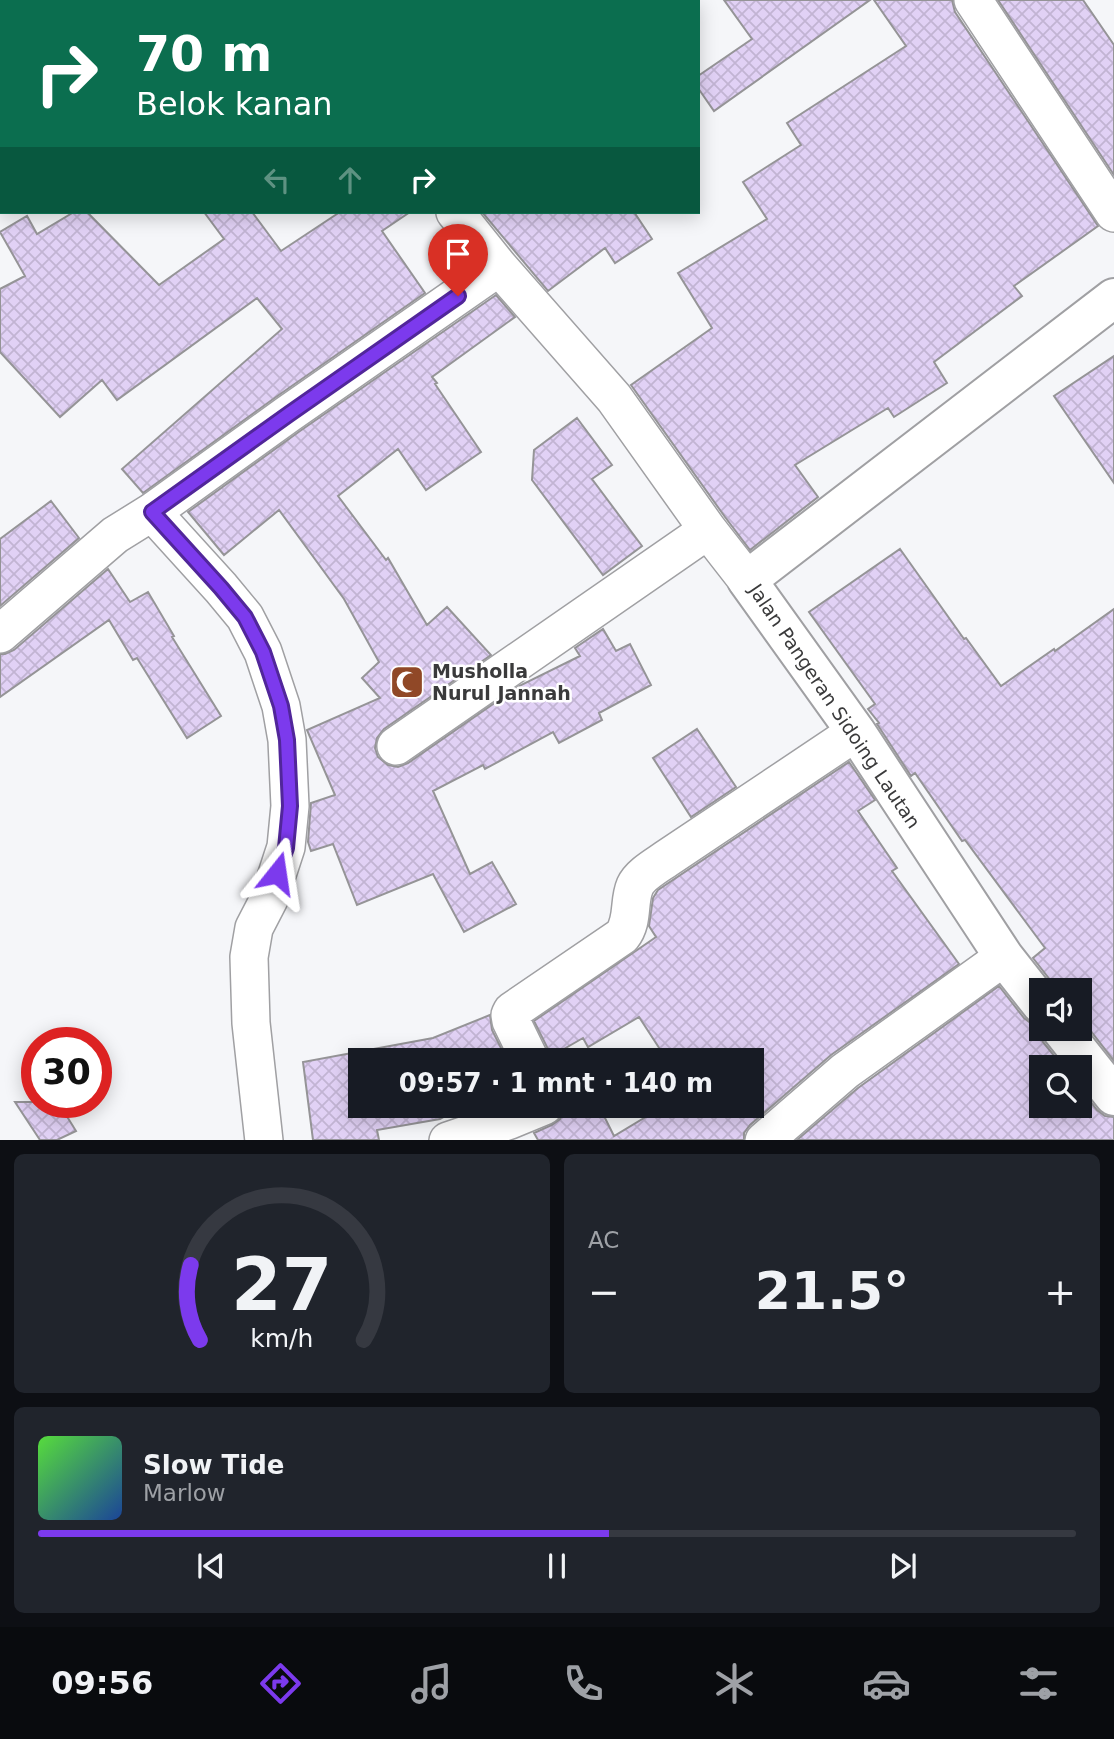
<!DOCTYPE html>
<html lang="id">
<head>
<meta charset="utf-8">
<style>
	body { margin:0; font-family:"DejaVu Sans",sans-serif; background:#20242c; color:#f1f3f6; height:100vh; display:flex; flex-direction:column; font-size:26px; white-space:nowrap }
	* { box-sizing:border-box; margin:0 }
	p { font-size:23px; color:#9ea1a6 }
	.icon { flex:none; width:38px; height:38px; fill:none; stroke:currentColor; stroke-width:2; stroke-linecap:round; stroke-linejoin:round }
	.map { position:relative; height:1140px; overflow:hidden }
	.panel { display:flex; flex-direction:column; gap:14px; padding:14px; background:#0d0f14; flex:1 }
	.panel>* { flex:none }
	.top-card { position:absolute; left:0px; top:0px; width:700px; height:214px; box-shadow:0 4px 18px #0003; background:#0b6e4f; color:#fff; overflow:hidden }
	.buttons { position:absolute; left:1029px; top:978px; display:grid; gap:14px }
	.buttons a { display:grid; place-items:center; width:63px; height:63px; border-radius:0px; background:#171b24; box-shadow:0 4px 18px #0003; font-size:35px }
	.speed { position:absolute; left:21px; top:1027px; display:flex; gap:14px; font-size:35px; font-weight:700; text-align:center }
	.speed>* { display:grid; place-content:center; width:91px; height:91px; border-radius:50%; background:#171b24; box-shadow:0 4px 18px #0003; line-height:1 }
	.speed .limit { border:10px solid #d22; background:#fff; color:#111 }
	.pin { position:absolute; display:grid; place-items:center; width:60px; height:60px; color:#fff; margin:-72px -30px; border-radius:50% 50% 50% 0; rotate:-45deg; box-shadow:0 0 7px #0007 }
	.pin .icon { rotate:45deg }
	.me { position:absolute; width:77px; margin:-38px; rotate:15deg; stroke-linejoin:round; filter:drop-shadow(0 0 5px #0008) }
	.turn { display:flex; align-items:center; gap:24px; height:147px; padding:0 21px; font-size:32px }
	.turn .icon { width:91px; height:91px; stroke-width:2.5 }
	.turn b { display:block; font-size:49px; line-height:60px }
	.lanes { display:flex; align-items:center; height:66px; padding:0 21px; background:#0003; justify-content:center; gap:35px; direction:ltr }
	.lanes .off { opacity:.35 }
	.big { font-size:52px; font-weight:700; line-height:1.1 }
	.panel .tile { flex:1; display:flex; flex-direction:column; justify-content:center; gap:10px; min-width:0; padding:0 24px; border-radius:10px; background:#20242c }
	.panel .dial { align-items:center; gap:0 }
	.dial svg { height:182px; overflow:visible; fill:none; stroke:#363941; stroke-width:7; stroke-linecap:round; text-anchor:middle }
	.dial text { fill:#f1f3f6; stroke:none }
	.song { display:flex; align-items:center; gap:21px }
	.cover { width:84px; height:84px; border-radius:10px; background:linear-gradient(135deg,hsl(110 70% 55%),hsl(220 70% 35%)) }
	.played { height:7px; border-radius:4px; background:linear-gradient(90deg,#7c3aed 55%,#363941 55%) }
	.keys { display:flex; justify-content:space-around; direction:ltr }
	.heat { display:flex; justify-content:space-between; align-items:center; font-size:38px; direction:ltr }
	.panel .tiles { flex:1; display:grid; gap:14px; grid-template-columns:1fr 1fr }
	.tile:last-child { grid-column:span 2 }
	.trip { position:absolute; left:348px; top:1048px; width:416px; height:70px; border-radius:0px; background:#171b24; box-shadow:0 4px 18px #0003; font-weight:700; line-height:70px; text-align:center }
	.menu { display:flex; height:112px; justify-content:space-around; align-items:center; background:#090b0e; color:#9ea1a6 }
	.menu .icon { width:49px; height:49px }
	.menu .active { color:#7c3aed }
	.menu b { font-size:32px; color:#f1f3f6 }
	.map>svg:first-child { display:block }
	.building { fill:url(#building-cross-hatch); stroke:#959497; stroke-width:2 }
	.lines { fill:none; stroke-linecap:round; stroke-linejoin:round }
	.street-casing { stroke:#a0a0a3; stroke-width:40 }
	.secondary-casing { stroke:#a0a0a3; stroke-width:42 }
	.street { stroke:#fff; stroke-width:37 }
	.secondary { stroke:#fff; stroke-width:38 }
	.route-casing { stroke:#51269a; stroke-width:18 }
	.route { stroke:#7c3aed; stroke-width:12 }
	.labels { text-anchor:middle; stroke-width:5; stroke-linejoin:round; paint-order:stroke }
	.poi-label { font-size:19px; font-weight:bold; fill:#3a3a3b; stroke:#fff; text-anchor:start }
	.street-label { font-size:19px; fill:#3a3a3b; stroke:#fff }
</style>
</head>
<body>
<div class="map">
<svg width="1114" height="1141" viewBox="0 0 1114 1141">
	<defs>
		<pattern id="building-cross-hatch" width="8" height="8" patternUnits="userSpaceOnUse" patternTransform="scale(1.75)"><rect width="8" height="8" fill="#e1d1f5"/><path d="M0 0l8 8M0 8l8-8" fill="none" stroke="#c2b4d3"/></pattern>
	</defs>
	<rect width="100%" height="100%" fill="#f5f6f9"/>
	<path class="building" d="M724 0H870L714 111 698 88V76L752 39Z
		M874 0H952L955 12 1098 226 1014 286 1022 296 934 362 947 383 894 417 888 408 795 465 818 497 750 550 725 517 631 385 712 328 678 273 767 219 743 182 801 145 787 123 906 46Z
		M998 0H1083L1114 45V175Z
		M74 212H87L159 285 224 239 204 212H252L281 251 340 212H410L382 231 425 293 276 397 143 493 122 469 282 329 257 298 117 400 102 380 60 417 0 352V289L25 276 0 232 27 216 37 234Z
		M482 212H634L652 239 615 263 605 248 548 291Z
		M496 295 515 317 432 377 437 383 435 384 481 452 426 490 398 449 338 496 386 560 388 558 427 625 447 607 491 655 384 729 377 738 375 748 378 757 388 765 398 767 408 763 519 686 580 656 575 648 603 629 616 651 630 644 651 685 599 713 602 720 559 743 553 732 485 769 483 765 433 791 470 874 492 862 516 904 464 932 433 874 357 905 333 844 311 851 308 842 311 803 335 795 307 730 380 698 362 678 379 662 344 599 279 510 224 555 188 512 300 431Z
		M1114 356V483L1054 396Z
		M577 418 612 465 592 479 642 546 603 575 532 480 534 450Z
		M51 501 79 538 0 606V539Z
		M900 549 964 639 966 638 1001 686 1054 649 1055 651 1114 609V1061L1080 1017V990H1058L1033 958 1045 948 965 840 962 841 915 773 911 776 877 724 879 723 868 709 875 704 809 612Z
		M108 569 130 602 148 592 174 636 172 637 221 716 187 738 137 658 133 660 109 620 0 697V654H5L14 650Z
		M697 729 736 787 691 817 653 758Z
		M849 762 875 800 858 811 897 868 892 871 959 964 831 1055 750 1125 744 1133V1140H538L534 1133 552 1125 560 1119 565 1106H599L614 1136 664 1106H752V1060H667L639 1017 588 1047 583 1038 550 1057 549 1051 534 1021 656 937 649 926 653 898 658 890Z
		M999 986 1024 1018 1032 1024 1040 1025V1033L1043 1042 1064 1068H1041V1106H1080V1088L1097 1110 1105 1116 1114 1117V1140H797L858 1088Z
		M490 1015 492 1030 507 1060H360V1106H463L440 1119 377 1130 379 1140H313L303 1062 433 1038Z
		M15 1102H58L76 1131 57 1140H40Z"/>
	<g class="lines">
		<g class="street-casing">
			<path id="street" d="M285 0 287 2
				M973 0 1114 213
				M239 2 242 0
				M0 135 2 134
				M455 212 499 267 614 398 708 530 747 580
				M152 512 221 588 245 617 263 652 281 706 287 740 290 806 286 847 269 899 254 928 249 957 251 1023 264 1141
				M0 634 115 535 152 512 288 414 499 267
				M396 746 708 530
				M530 1060 511 1021 510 1015 512 1011 622 936C634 921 628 902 635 886 640 875 656 866 666 859L856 732
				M448 1141 510 1120 544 1106
				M764 1141 845 1071 1004 957"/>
		</g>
		<g class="secondary-casing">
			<path id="secondary" d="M1041 1004 1004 957 856 732 747 580 1114 298
				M1061 1029 1114 1096"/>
		</g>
		<use href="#street" class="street"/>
		<use href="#secondary" class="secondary"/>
	</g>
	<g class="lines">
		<g class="route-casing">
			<path id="route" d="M277 873 286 848 290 806 287 740 281 706 263 652 245 617 221 588 152 512 289 414 458 296"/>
		</g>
		<use href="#route" class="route"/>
	</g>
	<defs>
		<g id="mosque-square" transform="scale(1.75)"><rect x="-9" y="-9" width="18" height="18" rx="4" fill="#904827" stroke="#fff"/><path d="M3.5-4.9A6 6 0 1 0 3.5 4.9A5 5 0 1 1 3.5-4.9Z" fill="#fff"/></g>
	</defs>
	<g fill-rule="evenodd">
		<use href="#mosque-square" x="407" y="682"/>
	</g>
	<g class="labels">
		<g class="poi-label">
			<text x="432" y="678">Musholla<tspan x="432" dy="22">Nurul Jannah</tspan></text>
		</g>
		<g class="street-label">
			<text transform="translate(835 706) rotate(56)" y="7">Jalan Pangeran Sidoing Lautan</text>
		</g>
	</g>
</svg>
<div class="buttons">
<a><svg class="icon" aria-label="sound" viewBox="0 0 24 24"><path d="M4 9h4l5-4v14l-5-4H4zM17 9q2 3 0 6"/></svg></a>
<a><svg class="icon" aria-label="search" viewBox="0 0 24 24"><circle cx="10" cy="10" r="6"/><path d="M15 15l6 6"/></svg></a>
</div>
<div class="speed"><div class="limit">30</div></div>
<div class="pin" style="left:458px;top:296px;background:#d93025"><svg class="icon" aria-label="arrive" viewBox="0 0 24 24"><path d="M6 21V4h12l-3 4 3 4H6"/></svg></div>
<svg class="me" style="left:277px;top:873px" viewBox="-20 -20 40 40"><path d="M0-17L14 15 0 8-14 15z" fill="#7c3aed" stroke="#fff" stroke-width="4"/></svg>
<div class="trip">09:57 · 1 mnt · 140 m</div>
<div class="top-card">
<div class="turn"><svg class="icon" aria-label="right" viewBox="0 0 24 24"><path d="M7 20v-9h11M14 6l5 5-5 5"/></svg><div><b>70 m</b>Belok kanan</div></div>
<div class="lanes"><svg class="icon off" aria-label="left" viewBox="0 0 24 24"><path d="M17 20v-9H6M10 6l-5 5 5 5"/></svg><svg class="icon off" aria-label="ahead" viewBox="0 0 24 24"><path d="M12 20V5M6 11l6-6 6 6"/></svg><svg class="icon" aria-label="right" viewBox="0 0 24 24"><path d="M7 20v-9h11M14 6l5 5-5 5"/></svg></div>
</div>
</div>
<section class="panel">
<div class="tiles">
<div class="tile dial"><svg viewBox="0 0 100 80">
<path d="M14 69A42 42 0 1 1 86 69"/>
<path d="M14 69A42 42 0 0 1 10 36" stroke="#7c3aed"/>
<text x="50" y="56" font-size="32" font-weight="700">27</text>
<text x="50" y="72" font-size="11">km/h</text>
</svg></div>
<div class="tile"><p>AC</p>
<div class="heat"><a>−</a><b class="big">21.5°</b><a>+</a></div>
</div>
<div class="tile">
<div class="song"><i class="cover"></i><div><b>Slow Tide</b><p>Marlow</p></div></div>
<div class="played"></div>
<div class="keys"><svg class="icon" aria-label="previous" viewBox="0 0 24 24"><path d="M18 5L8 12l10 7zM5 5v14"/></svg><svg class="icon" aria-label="pause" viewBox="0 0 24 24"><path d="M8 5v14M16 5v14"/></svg><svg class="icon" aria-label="next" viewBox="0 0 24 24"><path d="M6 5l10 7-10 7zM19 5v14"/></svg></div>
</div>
</div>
</section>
<nav class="menu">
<b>09:56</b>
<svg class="icon active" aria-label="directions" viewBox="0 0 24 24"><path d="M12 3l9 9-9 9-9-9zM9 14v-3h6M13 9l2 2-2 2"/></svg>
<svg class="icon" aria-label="music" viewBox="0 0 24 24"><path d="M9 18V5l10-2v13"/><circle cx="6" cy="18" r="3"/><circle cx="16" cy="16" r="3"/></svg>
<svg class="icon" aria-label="phone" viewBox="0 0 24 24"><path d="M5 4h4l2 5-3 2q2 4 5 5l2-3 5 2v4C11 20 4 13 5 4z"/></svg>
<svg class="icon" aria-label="climate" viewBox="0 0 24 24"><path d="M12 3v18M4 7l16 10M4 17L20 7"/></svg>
<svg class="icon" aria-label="car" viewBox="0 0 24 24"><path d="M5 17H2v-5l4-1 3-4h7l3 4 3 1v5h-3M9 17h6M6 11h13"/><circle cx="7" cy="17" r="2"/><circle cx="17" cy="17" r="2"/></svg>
<svg class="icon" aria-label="filters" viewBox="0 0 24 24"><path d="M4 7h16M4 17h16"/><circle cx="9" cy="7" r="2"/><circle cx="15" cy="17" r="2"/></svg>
</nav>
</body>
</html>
